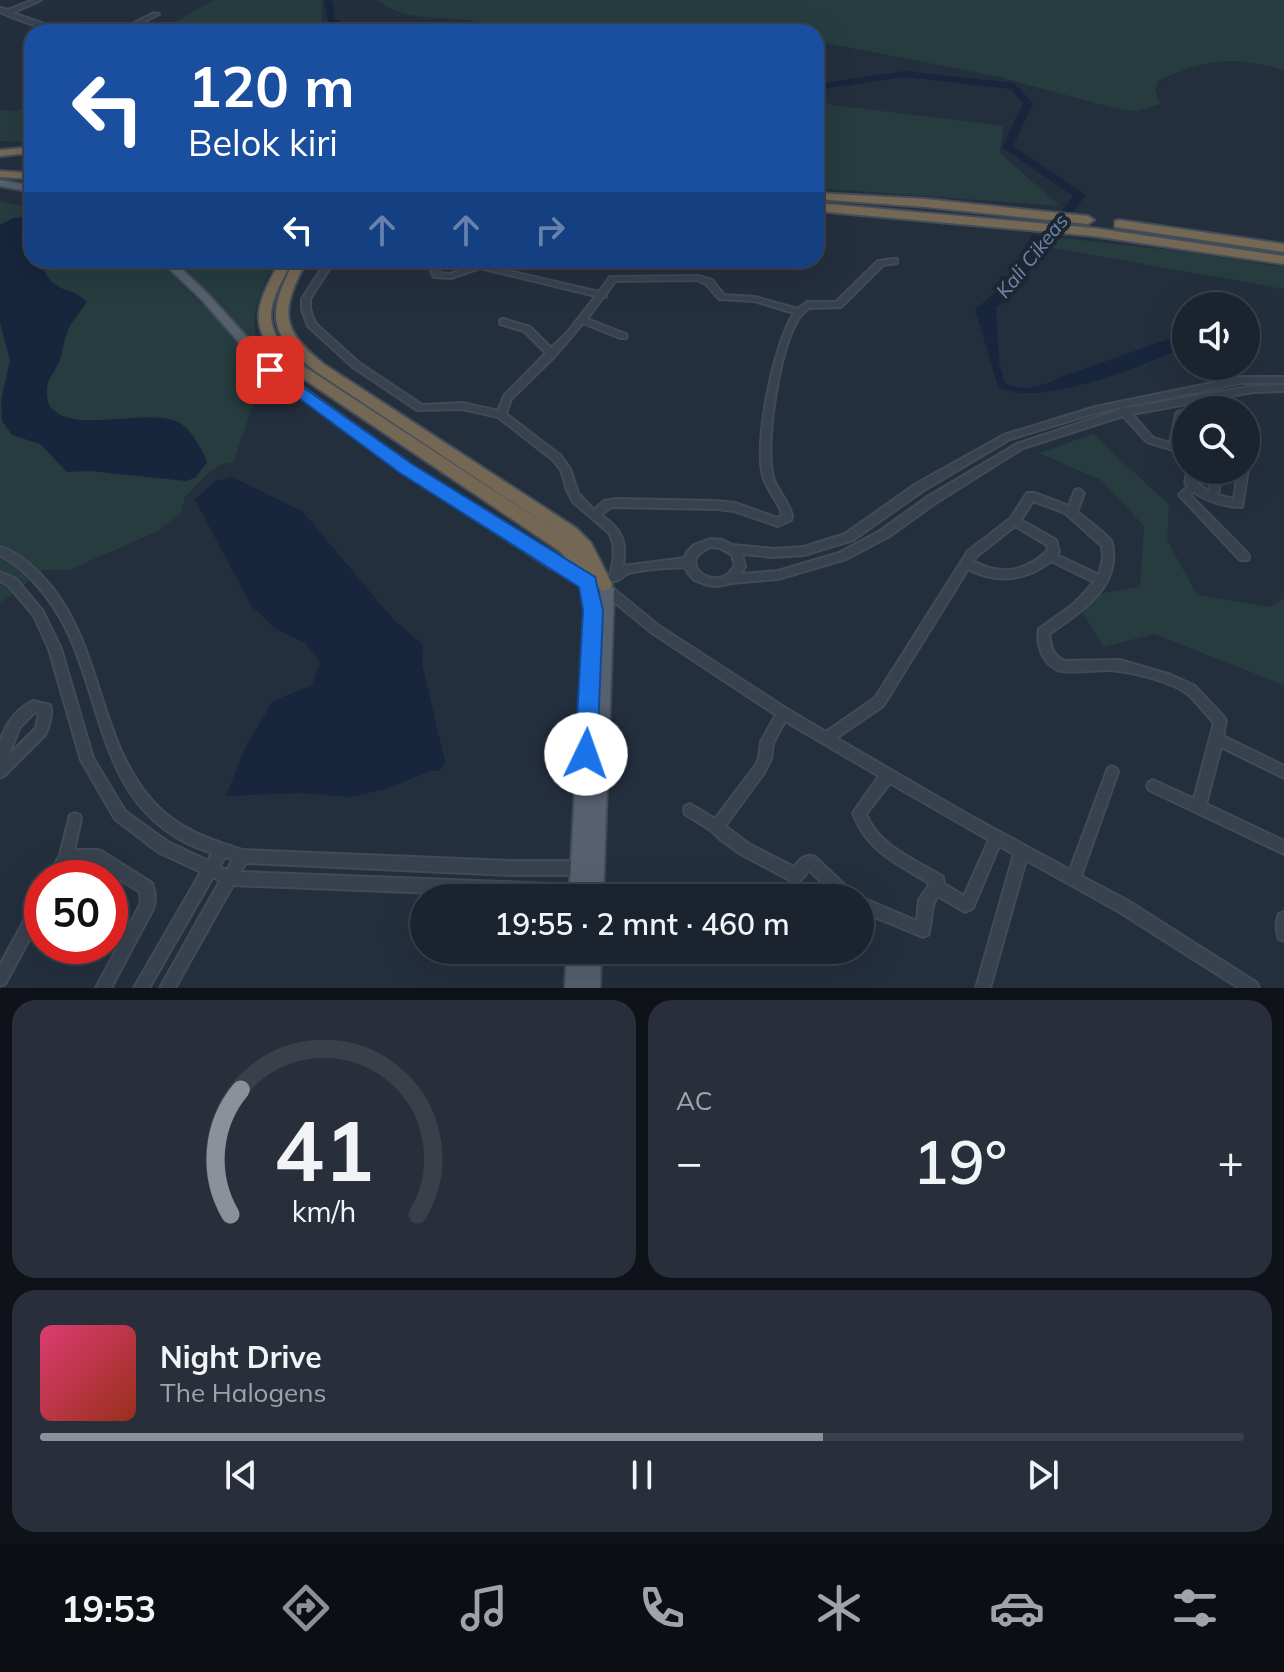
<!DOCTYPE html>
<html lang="id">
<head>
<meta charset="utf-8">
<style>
	body { margin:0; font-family:Mulish,sans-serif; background:#282f3a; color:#f1f3f6; height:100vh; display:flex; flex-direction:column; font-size:30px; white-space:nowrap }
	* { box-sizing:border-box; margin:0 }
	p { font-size:26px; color:#a0a4aa }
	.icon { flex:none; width:44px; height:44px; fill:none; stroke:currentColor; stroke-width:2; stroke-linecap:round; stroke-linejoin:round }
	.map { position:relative; height:988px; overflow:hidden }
	.sheet { display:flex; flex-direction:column; gap:12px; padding:12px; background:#0f1319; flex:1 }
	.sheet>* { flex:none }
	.hud { position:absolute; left:24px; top:24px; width:800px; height:244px; border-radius:24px; box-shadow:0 8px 32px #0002,0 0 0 2px #39404a; background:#1a4fa0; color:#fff; overflow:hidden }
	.tools { position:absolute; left:1172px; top:292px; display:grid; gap:16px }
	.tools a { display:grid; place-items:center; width:88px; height:88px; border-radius:50%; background:#1b232e; box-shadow:0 8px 32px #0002,0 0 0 2px #39404a; font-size:40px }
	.speed { position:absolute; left:24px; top:860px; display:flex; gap:16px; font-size:40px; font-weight:700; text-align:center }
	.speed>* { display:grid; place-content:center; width:104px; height:104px; border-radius:50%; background:#1b232e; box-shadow:0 8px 32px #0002,0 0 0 2px #39404a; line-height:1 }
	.speed .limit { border:12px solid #d22; background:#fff; color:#111 }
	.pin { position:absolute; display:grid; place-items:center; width:68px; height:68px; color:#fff; margin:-34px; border-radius:16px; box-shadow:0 4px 12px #0006 }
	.me { position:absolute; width:88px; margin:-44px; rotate:3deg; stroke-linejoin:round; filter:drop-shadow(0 0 6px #0008) }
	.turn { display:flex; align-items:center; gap:28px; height:168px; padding:0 32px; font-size:36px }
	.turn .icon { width:104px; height:104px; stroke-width:2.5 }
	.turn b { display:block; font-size:56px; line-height:68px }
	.lanes { display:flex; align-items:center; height:76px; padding:0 32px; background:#0003; justify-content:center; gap:40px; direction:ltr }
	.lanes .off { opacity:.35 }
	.big { font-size:60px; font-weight:600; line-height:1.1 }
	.sheet .card { flex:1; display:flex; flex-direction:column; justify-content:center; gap:12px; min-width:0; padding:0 28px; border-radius:24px; background:#282f3a }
	.sheet .dial { align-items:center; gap:0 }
	.dial svg { height:208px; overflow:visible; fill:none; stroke:#39404a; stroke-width:7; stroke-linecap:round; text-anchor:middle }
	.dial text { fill:#f1f3f6; stroke:none }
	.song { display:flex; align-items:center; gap:24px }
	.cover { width:96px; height:96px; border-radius:12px; background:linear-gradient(135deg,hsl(340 70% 55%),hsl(10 70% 35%)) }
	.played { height:8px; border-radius:4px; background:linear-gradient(90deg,#8c9099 65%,#39404a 65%) }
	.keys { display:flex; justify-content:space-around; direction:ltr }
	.heat { display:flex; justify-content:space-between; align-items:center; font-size:44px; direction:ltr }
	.sheet .tiles { flex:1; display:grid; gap:12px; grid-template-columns:1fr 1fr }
	.card:last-child { grid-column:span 2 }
	.trip { position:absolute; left:410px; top:884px; width:464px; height:80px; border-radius:40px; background:#1b232e; box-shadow:0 8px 32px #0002,0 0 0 2px #39404a; font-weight:600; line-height:80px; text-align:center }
	.dock { display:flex; height:128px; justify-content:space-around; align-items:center; background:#0b0e12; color:#a0a4aa }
	.dock .icon { width:56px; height:56px }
	.dock .on { color:#8c9099 }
	.dock b { font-size:36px; color:#f1f3f6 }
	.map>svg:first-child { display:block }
	.green { fill:#263c3f }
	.water { fill:#17263c }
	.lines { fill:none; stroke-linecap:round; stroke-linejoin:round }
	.river { fill:#17263c; fill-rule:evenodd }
	.minor-casing { stroke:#414a57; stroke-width:4 }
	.major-casing { stroke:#414a57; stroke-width:4 }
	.highway-casing { stroke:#434c59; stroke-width:4 }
	.minor { fill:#38414e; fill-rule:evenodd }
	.major { fill:#56606e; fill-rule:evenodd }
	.highway { fill:#746855; fill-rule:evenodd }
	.route { fill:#1a73e8; stroke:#114b97; stroke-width:2 }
	.labels { text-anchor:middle; stroke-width:8; stroke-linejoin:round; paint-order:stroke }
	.far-water-label { font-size:20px; font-style:italic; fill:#6d86a8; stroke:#1d2633 }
</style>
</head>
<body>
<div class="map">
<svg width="1284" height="988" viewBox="0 0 1284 988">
	<rect width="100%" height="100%" fill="#242f3e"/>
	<path class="green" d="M214 0H322V21L351 32H183L163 29Z
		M377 0H1284V70C1231 55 1207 59 1158 81L1155 90 1160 104 1137 111 1117 109 1000 77 816 41V32H511C497 28 483 22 468 20 435 16 405 22 377 0Z
		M816 103 1003 126 1000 153 1060 206 816 188Z
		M32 104V142L0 141V110L15 111Z
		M0 201 32 208V260H153L162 265 243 344 264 373 233 463 221 464 206 475 185 497 181 513 158 531 69 570H42L0 604Z
		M1053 237 1188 252 1284 267V289L1048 247Z
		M173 260H276C266 280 249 311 256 335 269 375 501 521 548 554 455 492 356 434 271 361 235 331 208 292 173 260Z
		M1093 434 1169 505 1167 540 1197 595 1270 607 1284 598V685L1154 634 1104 647 1073 598 1140 587 1144 526 1101 480 1039 453Z"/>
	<path class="water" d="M25 217 28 219 21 233 31 239 32 260H40C52 297 70 284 87 302 71 325 68 323 62 352 58 374 41 378 49 405 71 438 154 404 183 425 193 433 203 451 207 462L195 478 186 481 90 471 67 472 40 444 12 435 2 421 1 401 10 360 0 323V225L13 218Z
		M1032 235 1053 237 1009 298 996 307 999 362 1005 383C1023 393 1047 385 1063 376L1186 333V348C1138 365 1045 409 998 387L975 309 1004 286Z
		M232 477 303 512 393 619 423 645 422 664 445 761 440 771H431L386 789 351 797 301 793 226 796 245 748 273 701 312 685 320 662 305 643 276 629 252 607 195 500 215 481Z"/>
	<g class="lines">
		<path class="river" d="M324 0H332L335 19 359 32H347L328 22Z
			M477 24 496 32 476 30 360 32 365 29Z
			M904 71 1014 83 1032 102 1033 104 1013 146 1086 195 1040 256 1036 257 1030 253 1073 196 1002 147 1023 104 1011 89 904 77 816 90V84Z"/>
		<g class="minor-casing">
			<path id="minor" d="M33 0H41L12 13 50 26 80 32C52 32 24 23 0 12V8L8 10Z
				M154 13 159 14 124 32H116Z
				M894 259H897V263L883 265 841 307 809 308C804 312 800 316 797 321 779 353 766 436 772 473 774 489 790 500 792 517L791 520 778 526 734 511 717 509 611 507 601 515C622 530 627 541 623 566L685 558 687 552 694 545 710 539 722 540 732 545 774 549 804 547 845 534 916 484 1004 435 1095 407 1241 377H1284V383H1241L1123 407 1127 408 1253 386 1284 385V391L1253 392 1132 414 1153 438 1170 443 1176 414 1178 412 1186 410 1179 446 1186 448V454L1147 442 1123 416 1023 448 937 502 888 537 846 559 778 579 731 583 718 586 707 585 694 580 688 573 685 567C671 568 638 569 627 574 619 578 620 582 610 581L609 578C614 563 617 547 609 533L573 502 567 490 561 470 553 460 498 417 463 409 417 410 353 367 308 326 302 309V299L327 260H335L310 299V309L315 323 359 363 422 405 463 403 498 411 504 396 546 353 524 331 500 324V320L503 319 530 327 551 348 567 333 596 296 480 268 451 278 434 277 431 271 432 269H438L440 273 450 274 479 264 599 292 610 277H613L698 276 712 280 724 295 755 297 798 309 807 302H836L878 261ZM697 280 706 284 719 299 754 301 794 313C774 344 754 441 763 476 767 491 779 501 782 515L777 518 735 503 717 501 616 499 604 501 594 510 578 493 570 469 560 455 506 414 511 399 555 356 583 323 620 338H626L627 336 626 334 587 319 603 297H606V294L615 281ZM1121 407 1119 410 1017 444 929 496 880 531 839 553 778 571 741 574 745 567 742 554 774 557 804 555 853 540 924 490 1010 439 1099 412ZM711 547 720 548 732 555 735 566C732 570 729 574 725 576 706 586 677 560 711 547Z
				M1226 404 1229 405 1234 410H1203L1208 407Z
				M1246 426 1251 429V446L1246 449Z
				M1246 467 1248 470 1242 507C1226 507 1207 501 1194 492L1190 495 1248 554 1249 557 1248 560H1240L1179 495 1188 486 1185 482 1188 470H1198L1195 481 1209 492 1212 470H1222L1218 495 1234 499 1238 470H1246Z
				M1079 489 1084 493 1077 512C1086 519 1105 533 1111 541 1113 544 1113 550 1113 553 1116 591 1075 616 1049 634 1051 647 1052 654 1064 661L1120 660 1171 675 1195 686 1224 717 1226 721 1223 736 1284 766V778L1221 747 1206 804 1284 841V854L1149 790 1147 786 1149 782 1153 780 1194 799 1214 723C1205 714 1198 703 1189 695 1174 682 1127 670 1107 670 1094 670 1069 674 1058 670 1042 663 1036 644 1039 629L1074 604 1094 582 1051 561C1026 581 996 584 968 569L883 706 836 738 965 813 1070 870 1108 768 1112 766 1116 768 1118 772 1081 876 1128 901 1257 983 1259 988H1239L1118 911 1026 860 990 988H976L1014 854 999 846 973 908 965 912 938 896C929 907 933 922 928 935L923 937 860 911V898H858L860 897 917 921 919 900 930 884C896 862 868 853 853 813L879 776 785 721 773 743 771 759 764 773 725 826 749 844 794 867C800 860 804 853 815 857L853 893 855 898H838L809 870 800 881 795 883 739 853 721 840 712 831 685 814 684 810 685 806 690 804 715 819 756 765 759 758 761 742 776 715 651 632 602 592 601 589 602 586 606 585 610 586 659 626 787 709 826 732 875 698 968 551 1011 518 1027 493H1035L1069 506 1075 490ZM1033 501 1065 513 1102 546 1103 559 1099 575 1057 555 1059 551 1056 540 1021 520ZM1015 526 1047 545 1048 550C1026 572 1000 576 973 561L976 557ZM890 783 989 840 964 896 944 884 943 877C916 860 878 846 866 814Z
				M0 547C16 552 28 562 40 574 104 638 95 741 156 805 180 830 211 840 242 850L510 861H583L588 863 590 868 588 873 583 875H510L246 863 240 872 583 885 588 887 590 892 588 897 563 898 233 885 175 988H160L220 881 213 877 149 988H134L201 872 158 852 115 819 81 760 49 649 34 616 8 585 0 581V572L16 579 42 610 61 649 93 758 125 811 168 842 208 861 212 853C78 811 114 664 34 582 24 571 13 562 0 555ZM225 857 233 860 227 870 219 867Z
				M33 701 50 705C53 713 49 727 45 735L4 776 0 778C0 767 0 754 0 743 4 726 17 708 33 701ZM35 712 39 713 36 728 8 756 20 727Z
				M75 813 80 815 81 819 74 850H96L101 851 152 883C155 891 156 901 153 909L111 988H96L141 903 140 892 94 863H70L62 878H48L60 855 70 815Z
				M42 895V916L5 984 0 986V965L37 897Z
				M1284 912V941L1279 939C1276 931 1276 922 1279 914Z"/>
		</g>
		<g class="major-casing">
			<path id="major" d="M0 180 32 186V192L0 186Z
				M160 260H172L208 294 274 367 411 465 560 560 598 580 601 584 597 589 598 596 601 585 606 583 611 585 614 589 603 898H569L585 610 581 585 550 568 401 471 266 373 200 298Z
				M567 950H601L600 988H565Z"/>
		</g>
		<g class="highway-casing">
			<path id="highway" d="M32 147V153L0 156V150Z
				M0 171 32 173V179L0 177Z
				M816 193 926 199 1088 216 1094 220 1088 224 926 207 816 199Z
				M816 203 1093 228 1284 256V264L1093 236 816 211Z
				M1119 220 1284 244V252L1115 227V221Z
				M281 260H293C270 303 257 322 296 361L565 537 315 371C267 334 267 312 295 260H307C281 310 278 328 325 365L576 528 591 543 612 584 609 589 603 591 595 586 588 590 582 588 574 570 561 552 286 367C246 326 255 306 281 260Z"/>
		</g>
		<use href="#minor" class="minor"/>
		<use href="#major" class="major"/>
		<use href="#highway" class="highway"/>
	</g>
	<path class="route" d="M270 364 412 464 595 577 603 610 597 754 594 761 586 764 578 761 575 754 583 610 579 587 400 473 265 373V366Z"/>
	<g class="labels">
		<g class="far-water-label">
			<text transform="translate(1032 256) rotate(-51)" y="7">Kali Cikeas</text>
		</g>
	</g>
</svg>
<div class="tools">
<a><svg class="icon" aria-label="sound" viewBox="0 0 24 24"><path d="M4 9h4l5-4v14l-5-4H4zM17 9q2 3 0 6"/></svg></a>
<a><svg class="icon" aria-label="search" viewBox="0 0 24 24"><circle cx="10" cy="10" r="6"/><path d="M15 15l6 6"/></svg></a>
</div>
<div class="speed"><div class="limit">50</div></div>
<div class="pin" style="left:270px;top:370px;background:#d93025"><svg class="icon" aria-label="arrive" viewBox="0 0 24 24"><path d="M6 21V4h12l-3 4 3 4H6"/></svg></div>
<svg class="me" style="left:586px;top:754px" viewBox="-20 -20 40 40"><circle r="19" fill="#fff"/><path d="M0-13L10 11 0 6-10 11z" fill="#1a73e8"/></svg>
<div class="trip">19:55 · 2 mnt · 460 m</div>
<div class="hud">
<div class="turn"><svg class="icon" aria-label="left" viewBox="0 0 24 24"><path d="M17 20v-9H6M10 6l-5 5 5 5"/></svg><div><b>120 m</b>Belok kiri</div></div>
<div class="lanes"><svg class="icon" aria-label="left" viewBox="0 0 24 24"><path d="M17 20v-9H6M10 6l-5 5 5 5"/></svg><svg class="icon off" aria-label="ahead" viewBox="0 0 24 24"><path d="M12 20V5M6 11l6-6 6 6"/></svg><svg class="icon off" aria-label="ahead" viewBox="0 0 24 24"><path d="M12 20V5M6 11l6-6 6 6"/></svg><svg class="icon off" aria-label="right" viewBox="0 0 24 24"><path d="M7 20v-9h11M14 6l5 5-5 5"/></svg></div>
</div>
</div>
<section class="sheet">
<div class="tiles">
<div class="card dial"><svg viewBox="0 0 100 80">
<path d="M14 69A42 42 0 1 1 86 69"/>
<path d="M14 69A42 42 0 0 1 18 21" stroke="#8c9099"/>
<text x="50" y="56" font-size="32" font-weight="700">41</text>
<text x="50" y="72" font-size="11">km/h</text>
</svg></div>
<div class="card"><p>AC</p>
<div class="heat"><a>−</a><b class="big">19°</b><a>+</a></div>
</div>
<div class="card">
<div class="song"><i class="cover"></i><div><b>Night Drive</b><p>The Halogens</p></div></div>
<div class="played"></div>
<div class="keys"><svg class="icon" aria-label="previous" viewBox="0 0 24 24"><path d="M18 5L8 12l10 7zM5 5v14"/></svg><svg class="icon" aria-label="pause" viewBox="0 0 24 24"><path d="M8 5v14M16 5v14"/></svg><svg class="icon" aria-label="next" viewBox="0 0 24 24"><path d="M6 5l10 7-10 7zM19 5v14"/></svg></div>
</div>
</div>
</section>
<nav class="dock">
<b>19:53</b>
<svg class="icon on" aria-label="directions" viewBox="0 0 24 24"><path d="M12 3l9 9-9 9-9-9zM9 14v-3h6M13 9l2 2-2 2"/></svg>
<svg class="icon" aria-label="music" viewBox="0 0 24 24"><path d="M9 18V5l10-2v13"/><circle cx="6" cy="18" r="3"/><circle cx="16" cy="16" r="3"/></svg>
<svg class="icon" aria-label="phone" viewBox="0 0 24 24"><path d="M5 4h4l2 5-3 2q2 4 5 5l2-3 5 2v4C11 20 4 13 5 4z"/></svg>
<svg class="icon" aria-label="climate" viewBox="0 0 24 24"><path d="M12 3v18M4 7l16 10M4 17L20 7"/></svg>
<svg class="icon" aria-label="car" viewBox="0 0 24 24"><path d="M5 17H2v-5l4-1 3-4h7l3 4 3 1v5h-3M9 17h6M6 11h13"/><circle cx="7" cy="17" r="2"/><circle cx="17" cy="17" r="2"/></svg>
<svg class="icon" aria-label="filters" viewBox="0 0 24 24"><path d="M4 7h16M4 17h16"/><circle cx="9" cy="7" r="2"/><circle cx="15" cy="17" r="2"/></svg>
</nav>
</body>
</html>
